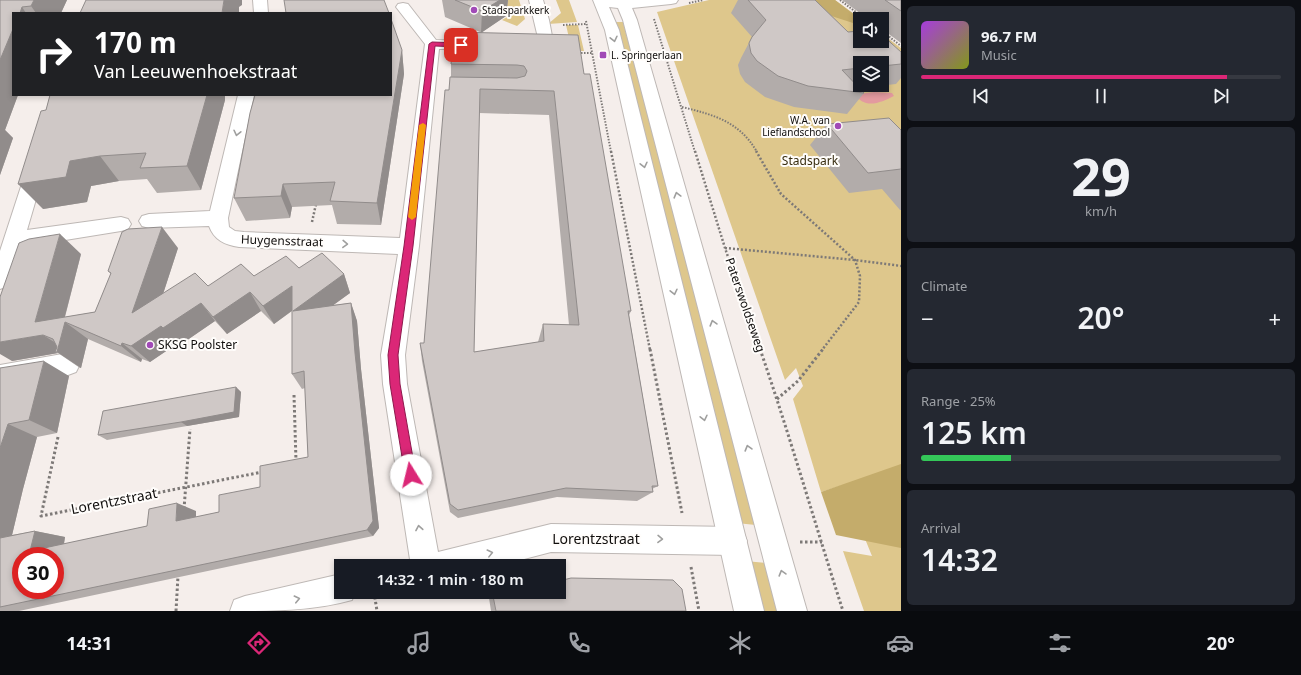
<!DOCTYPE html>
<html lang="en">
<head>
<meta charset="utf-8">
<style>
	body { margin:0; font-family:"Noto Sans",sans-serif; background:#242831; color:#f1f3f6; height:100vh; display:flex; flex-direction:column; font-size:15px; white-space:nowrap }
	* { box-sizing:border-box; margin:0 }
	p { font-size:13px; color:#9ea1a6 }
	.icon { flex:none; width:22px; height:22px; fill:none; stroke:currentColor; stroke-width:2; stroke-linecap:round; stroke-linejoin:round }
	.map { position:relative; flex:1; overflow:hidden }
	.sheet { display:flex; flex-direction:column; gap:6px; padding:6px; background:#0d0f14; width:400px }
	.sheet>* { flex:none }
	.hud { position:absolute; left:12px; top:12px; width:380px; height:84px; border-radius:0px; box-shadow:0 2px 6px #0003; background:#202124; color:#fff; overflow:hidden }
	.buttons { position:absolute; left:853px; top:12px; display:grid; gap:8px }
	.buttons a { display:grid; place-items:center; width:36px; height:36px; border-radius:0px; background:#171b24; box-shadow:0 2px 6px #0003; font-size:20px }
	.speed { position:absolute; left:12px; top:547px; display:flex; gap:8px; font-size:20px; font-weight:700; text-align:center }
	.speed>* { display:grid; place-content:center; width:52px; height:52px; border-radius:50%; background:#171b24; box-shadow:0 2px 6px #0003; line-height:1 }
	.speed .limit { border:6px solid #d22; background:#fff; color:#111 }
	.pin { position:absolute; display:grid; place-items:center; width:34px; height:34px; color:#fff; margin:-17px; border-radius:8px; box-shadow:0 2px 6px #0006 }
	.me { position:absolute; width:44px; margin:-22px; rotate:351deg; stroke-linejoin:round; filter:drop-shadow(0 0 3px #0008) }
	.turn { display:flex; align-items:center; gap:14px; height:84px; padding:0 16px; font-size:18px }
	.turn .icon { width:52px; height:52px; stroke-width:2.5 }
	.turn b { display:block; font-size:28px; line-height:34px }
	.big { font-size:30px; font-weight:600; line-height:1.1 }
	.sheet .widget { flex:1; display:flex; flex-direction:column; justify-content:center; gap:6px; min-width:0; padding:0 14px; border-radius:6px; background:#242831 }
	.sheet .dial { align-items:center; gap:0 }
	.dial b { font-size:52px; line-height:1 }
	.song { display:flex; align-items:center; gap:12px }
	.cover { width:48px; height:48px; border-radius:6px; background:linear-gradient(135deg,hsl(280 70% 55%),hsl(70 70% 35%)) }
	.played { height:4px; border-radius:2px; background:linear-gradient(90deg,#db2777 85%,#363941 85%) }
	.keys { display:flex; justify-content:space-around; direction:ltr }
	.heat { display:flex; justify-content:space-between; align-items:center; font-size:22px; direction:ltr }
	.charge { height:6px; border-radius:3px; background:linear-gradient(90deg,#34c759 25%,#363941 0) }
	.trip { position:absolute; left:334px; top:559px; width:232px; height:40px; border-radius:0px; background:#171b24; box-shadow:0 2px 6px #0003; font-weight:600; line-height:40px; text-align:center }
	.tab-bar { display:flex; height:64px; justify-content:space-around; align-items:center; background:#090b0e; color:#9ea1a6 }
	.tab-bar .icon { width:28px; height:28px }
	.tab-bar .on { color:#db2777 }
	.tab-bar b { font-size:18px; color:#f1f3f6 }
	main { display:flex; flex:1; min-height:0 }
	.map>svg:first-child { display:block }
	.green { fill:#dec78c; fill-rule:evenodd }
	.forest { fill:#c4ac6b }
	.water { fill:#e39a9f }
	.lines { fill:none; stroke-linecap:round; stroke-linejoin:round }
	.minor-casing { stroke:#beb8b5; stroke-width:2 }
	.major-casing { stroke:#beb8b5; stroke-width:2 }
	.path-far2 { stroke:#7d7977; stroke-width:2; stroke-dasharray:1.5 1.5; stroke-linecap:butt }
	.path-far1 { stroke:#7d7977; stroke-width:2.5; stroke-dasharray:2 2; stroke-linecap:butt }
	.path { stroke:#7d7977; stroke-width:3; stroke-dasharray:2.5 2.5; stroke-linecap:butt }
	.minor { fill:#fff; fill-rule:evenodd }
	.major { fill:#fff; fill-rule:evenodd }
	.wall { fill:#b2acaa; fill-rule:evenodd }
	.shaded-wall { fill:#918c8b }
	.building { fill:#cfc8c6; stroke:#918c8b; fill-rule:evenodd }
	.oneway { stroke:#9f9f9e }
	.route { fill:#db2777; stroke:#8e194d }
	.slow { fill:#f59e0b }
	.poi-dot { fill:#a14ab7; stroke:#fffdfb; stroke-width:1.5 }
	.labels { text-anchor:middle; stroke-width:4; stroke-linejoin:round; paint-order:stroke }
	.far-poi-label { font-size:10px; fill:#100e0d; stroke:#fffdfb; text-anchor:start }
	.park-label { font-size:12px; fill:#382d10; stroke:#fffdfb }
	.street-label { font-size:12px; fill:#100e0d; stroke:#fffdfb }
	.poi-label { font-size:12px; fill:#100e0d; stroke:#fffdfb; text-anchor:start }
	.near-street-label { font-size:14px; fill:#100e0d; stroke:#fffdfb }
</style>
</head>
<body>
<main>
<div class="map">
<svg width="901" height="611" viewBox="0 0 901 611">
	<rect width="100%" height="100%" fill="#f5eeeb"/>
	<path class="green" d="M502 0H519L525 19 517 26 502 20 507 17Z
		M556 0H569L577 22 548 24 561 13Z
		M709 0H835L861 19H860V41H882V34L901 48V611H864L843 551 872 556 843 485 821 492 793 399 803 386 796 368 785 380 657 12ZM860 63H882V85H860Z
		M614 22H623L756 525 736 523Z
		M566 25H578L584 51H572Z
		M745 561 766 563 779 611H757Z"/>
	<path class="forest" d="M796 0H835L860 19V28L853 23 813 10Z
		M901 464V548L836 535 821 492Z"/>
	<path class="water" d="M874 92 892 93 894 96C882 102 867 109 857 97L859 94Z"/>
	<g class="lines">
		<g class="minor-casing">
			<path id="minor" d="M253 0H267L268 13H254Z
				M529 0H543L549 20 554 47 552 50C543 52 533 51 524 49L522 46 524 43 539 42Z
				M403 3 408 4 436 40 483 41 488 42 490 45 488 48 483 49H439L419 246 405 355 407 384 438 552 551 524 733 527 743 531 747 541 743 551 733 555 551 552 497 566H411L383 384 381 355 398 254 239 247C225 245 214 240 209 226L149 228 142 226 139 221 142 216 149 214 210 211 238 95H254L228 218 229 227 235 231 244 232 400 238 425 44 396 7 398 4Z
				M37 159 43 161 46 165 27 230 121 217 128 219 131 224 128 229 121 231 22 247 8 286 0 289V251L28 165 31 161Z
				M68 353 76 356 80 364 76 372 68 375 0 387V365Z
				M341 574V592H355L352 600C313 611 271 611 230 611L234 600 245 596Z"/>
		</g>
		<g class="major-casing">
			<path id="major" d="M593 0H678L676 3 671 4 632 8 637 20 807 611H777L623 20 618 8 609 7 619 30 764 611H734L605 30Z"/>
		</g>
		<path class="path-far2" d="M840 0 865 19
			M689 3 703 0
			M654 19 695 152
			M586 21 611 152
			M563 25 586 24
			M882 31 901 46
			M578 53H593
			M682 107C714 115 739 121 757 152"/>
		<path class="path-far1" d="M611 151 650 350
			M695 151 725 248 760 350
			M756 151 781 194 855 260 860 276 859 302 822 350
			M312 222 316 204
			M725 248 855 260 901 266"/>
		<path class="path" d="M650 349 682 513
			M760 349C790 436 815 524 843 611
			M294 395 296 461
			M777 399 798 381 823 349
			M58 437 41 516 262 472
			M184 509 190 429
			M800 542H822
			M691 567 699 611
			M374 592 377 611
			M176 611 178 576"/>
		<use href="#minor" class="minor"/>
		<use href="#major" class="major"/>
	</g>
	<path class="wall" d="M0 0H67L61 13H13V95H18L5 130 13 138 0 175Z
		M442 0H508L506 16 482 32 584 74 631 311 629 315 658 486 652 489 653 492 637 501 557 497 458 518 450 512 422 361 420 343H424L449 90 451 77V64L480 32 445 17ZM479 113 549 115 569 325 543 324 538 342 474 352Z
		M738 0H815L848 32 901 52V78L896 84 859 88 864 93 847 114 794 107 765 97 745 82 740 74 738 65 741 58 752 37 731 13ZM860 63H882V85H860Z
		M842 0H901V43L882 29V19H868Z
		M402 50 404 74 381 225 337 224 332 205 292 207 290 218 246 221 234 198Z
		M50 95H225V100L201 190 157 193 147 179 119 181 91 186 87 202 43 209 46 110Z
		M827 124 901 130V210H900L882 189 849 193 810 145Z
		M178 248 163 294 208 286 254 276 299 268 344 274 350 293 333 305 351 303 357 321 361 369 379 528 373 536 19 611H0V368L69 376 57 433 37 437 23 489 12 535 35 531 65 537 64 544 147 526 196 511V517L219 512 308 457 305 388 302 389 292 374V311L274 324 261 311 227 334 215 321 180 345 178 343 150 362 142 359 141 362 88 339 81 368H80L58 353 12 361 81 254 65 317 95 312 111 274 108 271Z
		M236 387 241 392 239 417 187 426 107 440 98 435Z
		M493 596 686 611H491L489 598Z"/>
	<path class="shaded-wall" d="M34 0H67L61 13H36L31 6Z
		M224 0H242V5L239 7V13H222Z
		M500 0H508L506 16 481 33 482 11Z
		M22 7 26 13H20Z
		M13 29V95H18L5 130 13 138 0 175V60Z
		M402 50 404 74 381 225 377 203Z
		M207 95H225V100L201 190 187 166Z
		M100 156 119 181 91 186 87 202 43 209 18 184 70 161Z
		M283 184 292 207 290 218 281 196Z
		M162 227 178 248 151 331 132 313Z
		M60 234 81 254 59 339 35 322Z
		M344 274 350 293 302 328 293 311Z
		M292 286 301 304 274 324 263 306Z
		M250 292 261 311 227 334 213 317Z
		M201 303 215 321 180 345 178 343 150 362 131 346 161 326Z
		M351 303 357 321 361 369 379 528 373 536 367 530Z
		M65 322 88 339 81 368 57 352H55L58 353 12 361 0 354V342L43 335 59 345Z
		M122 343 142 359 141 362 121 346Z
		M44 361 69 376 57 433 29 420Z
		M236 387 241 392 239 417 187 426 181 422Z
		M8 424 37 437 23 489 9 548 0 547V448Z
		M177 503 196 511V528L176 521Z
		M35 531 65 537 62 555 30 551Z"/>
	<path class="building" d="M0 0H34L31 6 22 7 20 13H13V29L0 60Z
		M86 0H224L222 13H80Z
		M284 0H384L389 13H286Z
		M455 0H500L482 11Z
		M748 0H815L848 32 860 31V41H882V35L901 52V64L882 66V63H860V68L842 70 864 93 808 86 778 76 757 61 751 53 749 43 752 37 766 20Z
		M885 0H901V11Z
		M391 19 402 50 377 203 330 201 335 182 283 184 281 196 234 198 250 113 255 95H391Z
		M454 32 578 35 584 74H590L631 311H628L658 486H652L653 492 566 488 458 510 450 504 420 343H424L445 90H449L450 77 517 78 525 76 527 71 524 66 517 65 451 64ZM480 89 554 91 579 325 543 324 544 341 474 352Z
		M50 95H207L187 166 140 168 146 153 100 156 70 161 66 177 18 184 41 111 46 110Z
		M889 118 901 130V169L868 173 827 124Z
		M162 227 132 313 195 273 208 286 241 264 254 276 286 256 299 268 322 253 344 274 293 311 351 303 355 353 373 521 367 530 0 607V538L35 531 30 551 147 526 149 509 177 503 176 521 219 512V495L260 487V466L308 457 304 371 292 374V286L263 306 250 292 213 317 201 303 163 328 161 326 131 346 122 343 121 346 65 322 57 352H55L57 347 53 339 43 335 0 342V297L19 243 29 239 60 234 35 322 95 312 111 273 108 271 122 232 128 229ZM21 556H55V590H21Z
		M44 361 29 420 8 424 0 448V368Z
		M236 387 234 412 181 422 98 435 103 411Z
		M571 578 673 580 682 589 686 611H496L493 596 510 592H559V581Z"/>
	<defs><path id="oneway-chevron" d="M-2-3.5L2.5 0L-2 3.5" fill="none" stroke-width="1.6" stroke-linecap="round" stroke-linejoin="round"/></defs>
	<g class="oneway">
		<use href="#oneway-chevron" transform="translate(614 39) rotate(77)"/>
		<use href="#oneway-chevron" transform="translate(237 133) rotate(103)"/>
		<use href="#oneway-chevron" transform="translate(644 165) rotate(77)"/>
		<use href="#oneway-chevron" transform="translate(677 195) rotate(-105)"/>
		<use href="#oneway-chevron" transform="translate(345 244) rotate(2)"/>
		<use href="#oneway-chevron" transform="translate(674 292) rotate(77)"/>
		<use href="#oneway-chevron" transform="translate(713 323) rotate(-106)"/>
		<use href="#oneway-chevron" transform="translate(704 418) rotate(77)"/>
		<use href="#oneway-chevron" transform="translate(748 448) rotate(-106)"/>
		<use href="#oneway-chevron" transform="translate(419 528) rotate(-100)"/>
		<use href="#oneway-chevron" transform="translate(660 539) rotate(1)"/>
		<use href="#oneway-chevron" transform="translate(490 553) rotate(-14)"/>
		<use href="#oneway-chevron" transform="translate(782 573) rotate(-106)"/>
		<use href="#oneway-chevron" transform="translate(297 599) rotate(-13)"/>
	</g>
	<path class="route" d="M432 42 461 43 464 45 461 47 435 46 413 246 398 355 400 384 416 475 415 479 411 481 407 479 405 475 390 384 388 355 404 246 429 44Z"/>
	<path class="slow" d="M423 123 426 125 416 217 412 220 408 217 419 125Z"/>
	<g class="poi-dot">
		<circle cx="474" cy="10" r="4"/>
		<rect x="599" y="51" width="8" height="8" rx="2"/>
		<circle cx="838" cy="126" r="4"/>
		<circle cx="150" cy="345" r="4"/>
	</g>
	<g class="labels">
		<g class="far-poi-label">
			<text x="482" y="14">Stadsparkkerk</text>
			<text x="611" y="59">L. Springerlaan</text>
			<text x="830" y="124" text-anchor="end">W.A. van<tspan x="830" dy="12">Lieflandschool</tspan></text>
		</g>
		<g class="park-label">
			<text x="810" y="165">Stadspark</text>
		</g>
		<g class="street-label">
			<text transform="translate(282 241) rotate(2)" y="4">Huygensstraat</text>
			<text transform="translate(745 305) rotate(71)" y="4">Paterswoldseweg</text>
		</g>
		<g class="poi-label">
			<text x="158" y="349">SKSG Poolster</text>
		</g>
		<g class="near-street-label">
			<text transform="translate(114 501) rotate(-11)" y="5">Lorentzstraat</text>
			<text x="596" y="544">Lorentzstraat</text>
		</g>
	</g>
</svg>
<div class="buttons">
<a><svg class="icon" aria-label="sound" viewBox="0 0 24 24"><path d="M4 9h4l5-4v14l-5-4H4zM17 9q2 3 0 6"/></svg></a>
<a><svg class="icon" aria-label="layers" viewBox="0 0 24 24"><path d="M12 4l9 5-9 5-9-5zM3 14l9 5 9-5"/></svg></a>
</div>
<div class="speed"><div class="limit">30</div></div>
<div class="pin" style="left:461px;top:45px;background:#d93025"><svg class="icon" aria-label="arrive" viewBox="0 0 24 24"><path d="M6 21V4h12l-3 4 3 4H6"/></svg></div>
<svg class="me" style="left:411px;top:475px" viewBox="-20 -20 40 40"><circle r="19" fill="#fff"/><path d="M0-13L10 11 0 6-10 11z" fill="#db2777"/></svg>
<div class="trip">14:32 · 1 min · 180 m</div>
<div class="hud">
<div class="turn"><svg class="icon" aria-label="right" viewBox="0 0 24 24"><path d="M7 20v-9h11M14 6l5 5-5 5"/></svg><div><b>170 m</b>Van Leeuwenhoekstraat</div></div>
</div>
</div>
<section class="sheet">
<div class="widget">
<div class="song"><i class="cover"></i><div><b>96.7 FM</b><p>Music</p></div></div>
<div class="played"></div>
<div class="keys"><svg class="icon" aria-label="previous" viewBox="0 0 24 24"><path d="M18 5L8 12l10 7zM5 5v14"/></svg><svg class="icon" aria-label="pause" viewBox="0 0 24 24"><path d="M8 5v14M16 5v14"/></svg><svg class="icon" aria-label="next" viewBox="0 0 24 24"><path d="M6 5l10 7-10 7zM19 5v14"/></svg></div>
</div>
<div class="widget dial"><b>29</b><p>km/h</p></div>
<div class="widget"><p>Climate</p>
<div class="heat"><a>−</a><b class="big">20°</b><a>+</a></div>
</div>
<div class="widget"><p>Range · 25%</p><b class="big">125 km</b><div class="charge"></div></div>
<div class="widget"><p>Arrival</p><b class="big">14:32</b></div>
</section>
</main>
<nav class="tab-bar">
<b>14:31</b>
<svg class="icon on" aria-label="directions" viewBox="0 0 24 24"><path d="M12 3l9 9-9 9-9-9zM9 14v-3h6M13 9l2 2-2 2"/></svg>
<svg class="icon" aria-label="music" viewBox="0 0 24 24"><path d="M9 18V5l10-2v13"/><circle cx="6" cy="18" r="3"/><circle cx="16" cy="16" r="3"/></svg>
<svg class="icon" aria-label="phone" viewBox="0 0 24 24"><path d="M5 4h4l2 5-3 2q2 4 5 5l2-3 5 2v4C11 20 4 13 5 4z"/></svg>
<svg class="icon" aria-label="climate" viewBox="0 0 24 24"><path d="M12 3v18M4 7l16 10M4 17L20 7"/></svg>
<svg class="icon" aria-label="car" viewBox="0 0 24 24"><path d="M5 17H2v-5l4-1 3-4h7l3 4 3 1v5h-3M9 17h6M6 11h13"/><circle cx="7" cy="17" r="2"/><circle cx="17" cy="17" r="2"/></svg>
<svg class="icon" aria-label="filters" viewBox="0 0 24 24"><path d="M4 7h16M4 17h16"/><circle cx="9" cy="7" r="2"/><circle cx="15" cy="17" r="2"/></svg>
<b>20°</b>
</nav>
</body>
</html>
